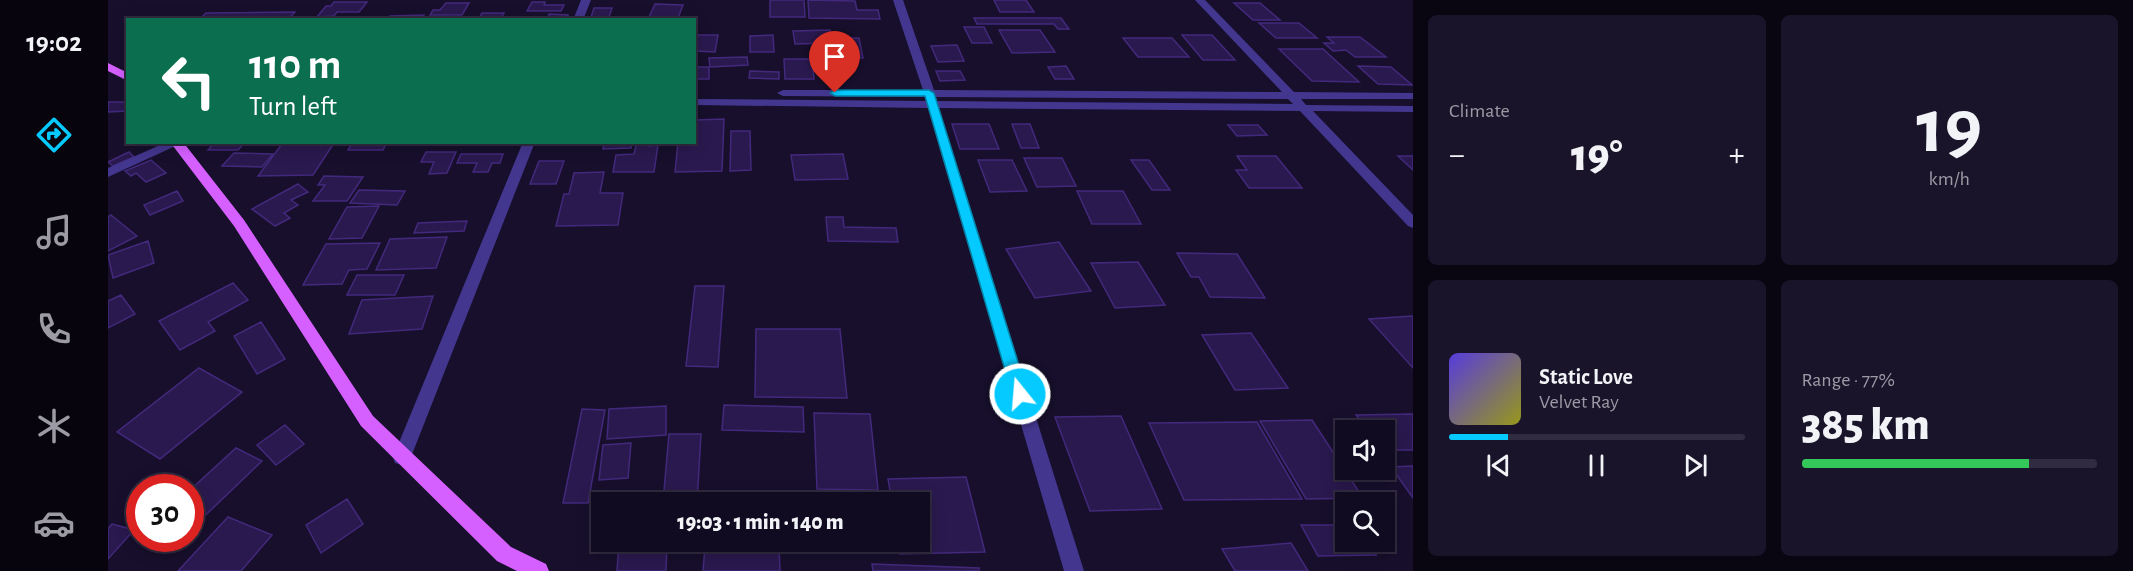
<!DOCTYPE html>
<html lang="en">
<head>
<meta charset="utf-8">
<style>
	body { margin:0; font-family:"Alegreya Sans",sans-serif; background:#1a142a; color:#f1f3f6; height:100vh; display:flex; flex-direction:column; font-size:22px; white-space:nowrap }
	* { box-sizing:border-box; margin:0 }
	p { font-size:20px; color:#9c9ba5 }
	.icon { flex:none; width:33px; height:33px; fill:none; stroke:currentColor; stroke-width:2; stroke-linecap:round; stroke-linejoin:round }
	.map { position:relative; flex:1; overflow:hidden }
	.drawer { display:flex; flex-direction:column; gap:15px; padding:15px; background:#090612; width:720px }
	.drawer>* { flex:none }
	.hud { position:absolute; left:18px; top:18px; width:570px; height:126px; border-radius:0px; box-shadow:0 3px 15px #0003,0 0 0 2px #302b3f; background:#0b6e4f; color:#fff; overflow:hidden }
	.controls { position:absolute; left:1227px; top:420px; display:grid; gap:12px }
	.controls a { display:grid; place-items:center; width:60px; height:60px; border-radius:0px; background:#110b21; box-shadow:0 3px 15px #0003,0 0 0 2px #302b3f; font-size:30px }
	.speed { position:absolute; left:18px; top:474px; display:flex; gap:12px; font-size:30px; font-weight:700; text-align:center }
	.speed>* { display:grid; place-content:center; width:78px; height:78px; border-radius:50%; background:#110b21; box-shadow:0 3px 15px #0003,0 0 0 2px #302b3f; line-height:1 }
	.speed .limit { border:9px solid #d22; background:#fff; color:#111 }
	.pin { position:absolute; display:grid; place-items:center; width:51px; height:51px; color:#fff; margin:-62px -26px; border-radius:50% 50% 50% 0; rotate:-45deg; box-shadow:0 0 6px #0007 }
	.pin .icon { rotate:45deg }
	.me { position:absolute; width:66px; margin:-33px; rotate:343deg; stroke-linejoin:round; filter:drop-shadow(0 0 4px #0008) }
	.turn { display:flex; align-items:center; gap:21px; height:126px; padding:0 24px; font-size:27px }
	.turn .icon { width:78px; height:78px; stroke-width:2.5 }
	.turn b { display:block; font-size:42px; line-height:51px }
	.big { font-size:45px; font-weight:800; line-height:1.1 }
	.drawer .widget { flex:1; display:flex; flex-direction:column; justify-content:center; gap:9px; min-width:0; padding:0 21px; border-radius:9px; background:#1a142a }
	.drawer .dial { align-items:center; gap:0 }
	.dial b { font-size:78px; line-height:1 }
	.song { display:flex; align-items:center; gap:18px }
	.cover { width:72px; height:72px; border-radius:9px; background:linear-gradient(135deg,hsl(250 70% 55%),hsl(60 70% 35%)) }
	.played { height:6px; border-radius:3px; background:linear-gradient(90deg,#05caff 20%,#302b3f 20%) }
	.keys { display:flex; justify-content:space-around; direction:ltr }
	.heat { display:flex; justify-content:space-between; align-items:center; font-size:33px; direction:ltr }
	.charge { height:9px; border-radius:4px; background:linear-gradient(90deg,#34c759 77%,#302b3f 0) }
	.drawer .tiles { flex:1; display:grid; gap:15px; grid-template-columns:repeat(2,1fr) }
	.trip { position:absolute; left:483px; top:492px; width:339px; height:60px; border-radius:0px; background:#110b21; box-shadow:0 3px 15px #0003,0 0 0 2px #302b3f; font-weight:800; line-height:60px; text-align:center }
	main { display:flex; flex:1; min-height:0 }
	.tab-bar { display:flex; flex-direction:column; width:108px; justify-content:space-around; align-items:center; background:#07040d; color:#9c9ba5 }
	.tab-bar .icon { width:42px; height:42px }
	.tab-bar .current { color:#05caff }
	.tab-bar b { font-size:27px; color:#f1f3f6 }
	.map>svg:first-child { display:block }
	.building { fill:#2a194e; stroke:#43297c; stroke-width:1.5 }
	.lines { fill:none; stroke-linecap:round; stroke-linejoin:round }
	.minor { fill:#43368e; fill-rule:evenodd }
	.major { fill:#d560ff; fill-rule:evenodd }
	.route { fill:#05caff; stroke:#0383a6; stroke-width:1.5 }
</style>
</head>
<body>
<main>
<nav class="tab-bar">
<b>19:02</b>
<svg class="icon current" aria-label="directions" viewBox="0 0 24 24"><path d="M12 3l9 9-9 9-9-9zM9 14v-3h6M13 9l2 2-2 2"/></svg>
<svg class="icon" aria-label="music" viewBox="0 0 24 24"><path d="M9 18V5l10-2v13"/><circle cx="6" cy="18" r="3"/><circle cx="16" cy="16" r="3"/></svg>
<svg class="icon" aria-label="phone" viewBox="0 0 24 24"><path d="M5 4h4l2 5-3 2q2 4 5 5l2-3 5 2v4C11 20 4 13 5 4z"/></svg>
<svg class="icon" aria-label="climate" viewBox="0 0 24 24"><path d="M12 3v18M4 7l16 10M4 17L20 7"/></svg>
<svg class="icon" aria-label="car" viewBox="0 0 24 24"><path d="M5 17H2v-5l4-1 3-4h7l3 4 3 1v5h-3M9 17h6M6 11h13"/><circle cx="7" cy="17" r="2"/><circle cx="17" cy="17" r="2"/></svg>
</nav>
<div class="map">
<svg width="1305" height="571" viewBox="0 0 1305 571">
	<rect width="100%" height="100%" fill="#170f2c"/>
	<path class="building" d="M662 0H696L697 17H662Z
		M700 0 747 1 749 10H770L772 19 701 18Z
		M886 0H918L926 12H892Z
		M226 2H259L251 12H229L226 16 209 17 218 6H223Z
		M424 2H437L436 5H456L453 11H419Z
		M338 3H361L354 15H322L325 10H332Z
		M1126 3H1152L1172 20H1145Z
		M547 4 575 5 570 18 541 17Z
		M486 8H504L500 20H482Z
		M187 12 180 20H91L98 13Z
		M374 13H396L392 20H370Z
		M441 14 460 15 458 20H439Z
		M316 15 313 20H280L282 16Z
		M866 18H953L961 29H950L946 24H869Z
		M1151 23H1191L1209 38H1168Z
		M856 27H876L884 43H864Z
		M722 30 725 43 687 44 685 31Z
		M891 30H932L947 52 904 53Z
		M586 35H610L607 52 586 51Z
		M665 35 666 52H642V36Z
		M1074 35H1104L1127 60H1095Z
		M1219 37H1252L1278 57H1247L1238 50 1225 51 1216 43H1226Z
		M732 38H751L755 58H735Z
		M1015 38H1064L1081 57H1030Z
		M849 45 856 61 830 62 823 46Z
		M1171 49H1215L1251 82 1204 81Z
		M639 57 640 65 602 67 601 58Z
		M676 59H704L706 79H677Z
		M958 66 966 79H947L940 67Z
		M1250 66 1283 67 1304 85 1270 84Z
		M586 67H601V79H586Z
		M642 71 671 72V79L641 78Z
		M828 71H852L857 80 832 81Z
		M0 102H20V111L0 112Z
		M616 119 614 171 567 172 570 142H586V120Z
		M844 124H881L891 149H852Z
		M904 124H922L931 148H913Z
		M1120 125H1150L1159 135 1129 136Z
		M623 131H642L643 170 622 171Z
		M107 142H137L130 150H100Z
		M245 142H279L275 150H240Z
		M496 142H524L523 148 495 149Z
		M529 142H542L541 146 550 145 546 172H505L508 155 526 154Z
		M226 143 205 175 150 176 174 144Z
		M21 152 26 157 5 166 0 162Z
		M318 152H348L339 173 321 174 326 162H313Z
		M126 153 165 154 154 167 114 166Z
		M353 154H395L392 163H384L380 172H365L369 163H349Z
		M735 154 740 179 687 180 683 155Z
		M1129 156H1168L1194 188H1141L1128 170H1139Z
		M1290 156H1305V170Z
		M916 158H954L968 186 929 187Z
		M43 160 58 173 38 182 28 173 23 176 17 171Z
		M870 160H904L919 191 882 192Z
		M1023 160H1041L1062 190H1044Z
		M431 161H456L448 184H422Z
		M496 172 492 193H515L510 225 448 226 456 194H461L466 173Z
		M216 176 255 177 239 201H205L217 185H210Z
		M190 184 200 192 183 200 190 205 176 213 182 218 167 226 144 209Z
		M251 190 297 191 289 205 242 203Z
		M69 191 75 201 42 215 36 205Z
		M969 191H1015L1033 224H984Z
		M271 206 254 238 221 239 239 207Z
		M3 215 29 236 0 251V217Z
		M718 217H735L736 227 788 228 790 242 720 241Z
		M359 221 356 231 306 233 310 223Z
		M339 237 328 268 268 270 282 239Z
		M40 241 46 263 5 278 0 255Z
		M951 242 983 291 927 298 898 249Z
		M272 243 259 269 241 270 234 284 195 285 218 244Z
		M1069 253 1129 254 1157 298 1102 297 1091 277H1083Z
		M1030 262 1057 305 1007 308 983 263Z
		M249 275H296L287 295H239Z
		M125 283 140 300 100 322 107 331 72 350 51 321Z
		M587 286H616L610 367 578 366Z
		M13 295 27 314 0 328V301Z
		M325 296 314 329 241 334 254 300Z
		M1305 316V368L1261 319Z
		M153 322 177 359 149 374 126 336Z
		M648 329H732L739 398 647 397Z
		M1143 333 1180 388 1127 390 1094 335Z
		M91 368 134 392 52 459 9 432Z
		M616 405 695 407 696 432 614 430Z
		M558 406V435L499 439 501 409Z
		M474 409 497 410 480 503H455Z
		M706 413 762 414 770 490 709 489Z
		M1305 414V450H1276V430H1259L1248 415Z
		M1013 416 1054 509 982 511 947 417Z
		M1204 420 1255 498 1198 499 1152 421Z
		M1149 422 1194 499 1076 500 1041 423Z
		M177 425 196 444 168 465 149 445Z
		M561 434H593L589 502H555Z
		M523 443 520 478 491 480 495 445Z
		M128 448 154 461 82 530V490Z
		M1305 466V498L1283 467Z
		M858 477 877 552 792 554 790 542H812V502H784L780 479Z
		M239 499 255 524 213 553 198 525Z
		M120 517 164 535 133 571H70Z
		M4 524 26 530 0 559V529Z
		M1193 525H1238V542H1259L1268 555 1210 556Z
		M511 542H559L558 571H509Z
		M1183 543 1200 571H1127L1114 549Z
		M597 546 671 547 672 571H595Z
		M764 564 871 568V571H765Z"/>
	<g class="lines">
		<path class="minor" d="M473 0H483L475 20H465Z
			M785 0H795L826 90 1174 92 1087 0H1097L1186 92 1305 93V99H1193L1198 105 1305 106V112L1205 111 1305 215V228L1300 226 1192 111 831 108 976 571H956L820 108 586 105V99L818 101 817 97 675 96 669 93 675 90H815ZM828 97 1180 99 1185 104 829 101Z
			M59 142 74 143 0 177V168Z
			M415 142H427L303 457 301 463 294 465 287 463 285 457Z"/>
		<path class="major" d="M0 63 20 73V81L0 71Z
			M62 142H75L136 220 265 416 403 547 438 564 441 571H409L389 561 253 426 126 226Z"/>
	</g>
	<path class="route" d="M821 90 826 93 920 394 917 398 912 400 906 398 904 394 817 96H727L722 93 727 90Z"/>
</svg>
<div class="controls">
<a><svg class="icon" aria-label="sound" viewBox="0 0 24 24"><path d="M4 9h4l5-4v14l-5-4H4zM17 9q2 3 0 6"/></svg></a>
<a><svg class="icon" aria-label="search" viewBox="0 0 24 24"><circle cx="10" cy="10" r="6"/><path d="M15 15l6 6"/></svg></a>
</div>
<div class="speed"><div class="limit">30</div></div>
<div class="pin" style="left:727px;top:93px;background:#d93025"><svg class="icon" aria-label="arrive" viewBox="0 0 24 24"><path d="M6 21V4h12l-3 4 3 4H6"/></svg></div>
<svg class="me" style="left:912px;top:394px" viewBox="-20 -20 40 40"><circle r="17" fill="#05caff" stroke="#fff" stroke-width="3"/><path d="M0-11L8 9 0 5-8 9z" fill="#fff"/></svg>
<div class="trip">19:03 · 1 min · 140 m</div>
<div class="hud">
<div class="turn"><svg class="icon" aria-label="left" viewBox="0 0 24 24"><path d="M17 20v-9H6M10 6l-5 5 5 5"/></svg><div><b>110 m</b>Turn left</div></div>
</div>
</div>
<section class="drawer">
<div class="tiles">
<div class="widget"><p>Climate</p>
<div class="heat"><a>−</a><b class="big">19°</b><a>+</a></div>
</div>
<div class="widget dial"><b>19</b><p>km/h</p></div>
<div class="widget">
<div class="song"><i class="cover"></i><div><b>Static Love</b><p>Velvet Ray</p></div></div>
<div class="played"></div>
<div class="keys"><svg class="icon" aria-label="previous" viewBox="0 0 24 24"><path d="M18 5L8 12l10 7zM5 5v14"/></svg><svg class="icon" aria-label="pause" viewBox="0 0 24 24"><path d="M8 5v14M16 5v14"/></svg><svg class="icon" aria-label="next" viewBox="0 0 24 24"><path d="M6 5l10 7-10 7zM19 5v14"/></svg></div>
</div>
<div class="widget"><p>Range · 77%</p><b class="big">385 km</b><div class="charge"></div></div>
</div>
</section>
</main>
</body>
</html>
